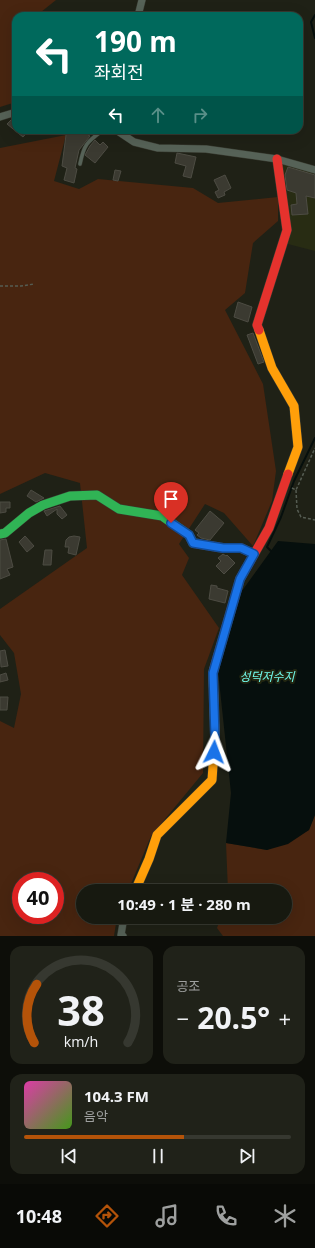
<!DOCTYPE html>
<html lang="ko">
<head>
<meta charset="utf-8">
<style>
	body { margin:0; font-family:"Open Sans","Noto Sans KR",sans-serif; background:#202219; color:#f1f3f6; height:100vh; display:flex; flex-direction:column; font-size:15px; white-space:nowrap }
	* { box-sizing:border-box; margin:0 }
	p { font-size:13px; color:#9ea09f }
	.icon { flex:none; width:22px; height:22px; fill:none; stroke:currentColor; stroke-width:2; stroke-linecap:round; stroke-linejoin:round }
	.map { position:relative; height:936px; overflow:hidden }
	.side { display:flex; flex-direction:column; gap:10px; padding:10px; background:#0d0e09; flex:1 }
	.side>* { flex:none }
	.hud { position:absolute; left:12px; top:12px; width:291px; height:122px; border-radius:12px; box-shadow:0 4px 16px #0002,0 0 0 1px #363830; background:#00695c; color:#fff; overflow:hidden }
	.speed { position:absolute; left:12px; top:872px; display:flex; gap:8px; font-size:20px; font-weight:700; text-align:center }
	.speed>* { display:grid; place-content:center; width:52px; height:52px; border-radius:50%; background:#171910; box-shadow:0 4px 16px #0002,0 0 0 1px #363830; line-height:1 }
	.speed .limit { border:6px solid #d22; background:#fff; color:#111 }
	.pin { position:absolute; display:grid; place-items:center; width:34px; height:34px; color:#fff; margin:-41px -17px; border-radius:50% 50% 50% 0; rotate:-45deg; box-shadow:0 0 4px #0007 }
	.pin .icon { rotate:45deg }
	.me { position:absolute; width:44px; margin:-22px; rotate:3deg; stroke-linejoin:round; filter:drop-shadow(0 0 3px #0008) }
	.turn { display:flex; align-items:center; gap:14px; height:84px; padding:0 16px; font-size:18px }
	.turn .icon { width:52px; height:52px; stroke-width:2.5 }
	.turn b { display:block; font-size:28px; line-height:34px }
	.lanes { display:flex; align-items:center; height:38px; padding:0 16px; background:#0003; justify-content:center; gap:20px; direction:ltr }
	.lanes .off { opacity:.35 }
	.big { font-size:30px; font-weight:700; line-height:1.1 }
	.side .tile { flex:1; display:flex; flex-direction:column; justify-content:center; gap:6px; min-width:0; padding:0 14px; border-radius:12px; background:#202219 }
	.side .dial { align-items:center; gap:0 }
	.dial svg { height:104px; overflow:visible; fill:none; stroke:#363830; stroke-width:7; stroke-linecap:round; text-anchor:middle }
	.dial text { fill:#f1f3f6; stroke:none }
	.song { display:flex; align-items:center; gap:12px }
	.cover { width:48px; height:48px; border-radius:6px; background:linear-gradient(135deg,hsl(320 70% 55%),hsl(100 70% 35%)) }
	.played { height:4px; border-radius:2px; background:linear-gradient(90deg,#b45309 60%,#363830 60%) }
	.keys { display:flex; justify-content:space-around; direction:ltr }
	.heat { display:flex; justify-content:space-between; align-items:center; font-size:22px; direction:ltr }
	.side .tiles { flex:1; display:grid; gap:10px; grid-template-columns:1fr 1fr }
	.tile:last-child { grid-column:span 2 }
	.trip { position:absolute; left:76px; top:884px; width:216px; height:40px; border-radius:20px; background:#171910; box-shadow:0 4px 16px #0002,0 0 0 1px #363830; font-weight:700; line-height:40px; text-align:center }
	.menu { display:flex; height:64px; justify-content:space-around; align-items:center; background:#090a06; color:#9ea09f }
	.menu .icon { width:28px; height:28px }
	.menu .selected { color:#b45309 }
	.menu b { font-size:18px; color:#f1f3f6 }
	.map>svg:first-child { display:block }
	.built { fill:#282c13 }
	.green { fill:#482510; fill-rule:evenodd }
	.water { fill:#060f0d }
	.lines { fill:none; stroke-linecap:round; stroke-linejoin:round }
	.stream { stroke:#060f0d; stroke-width:2 }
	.building { fill:#3b3a31; stroke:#4d4c43 }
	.lane-casing { stroke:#393b31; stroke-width:4.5 }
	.street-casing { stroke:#393b31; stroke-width:8 }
	.fast-casing { stroke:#393b31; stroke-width:10 }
	.slow-casing { stroke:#393b31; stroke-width:10 }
	.jam-casing { stroke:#393b31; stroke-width:10 }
	.path { stroke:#555c52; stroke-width:1.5; stroke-dasharray:3 2; stroke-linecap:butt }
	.lane { stroke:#566257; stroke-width:3.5 }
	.street { stroke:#566257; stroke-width:7 }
	.fast { stroke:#30b455; stroke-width:9 }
	.slow { stroke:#ff9f0a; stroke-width:9 }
	.jam { stroke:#e5322d; stroke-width:9 }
	.route-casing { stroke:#114b97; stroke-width:10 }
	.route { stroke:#1a73e8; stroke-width:7 }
	.labels { text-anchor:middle; stroke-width:4; stroke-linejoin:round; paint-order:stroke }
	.water-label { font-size:12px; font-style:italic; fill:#71fbed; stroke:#222611 }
</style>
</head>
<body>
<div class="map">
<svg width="315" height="936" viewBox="0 0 315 936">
	<rect width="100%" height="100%" fill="#1f2116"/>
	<path class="built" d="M280 162 315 173V251L288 244Z"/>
	<path class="green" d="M0 0H56L36 16H16V102L0 107Z
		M66 135 54 181 79 189 98 179 193 188 218 203 278 197V221L253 243 245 293 225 310 263 384 276 471 272 501 253 546 224 513 205 504 179 544 189 558 182 575 219 628 204 669 203 773 151 836 128 891H83V917H117L114 936H0V721L14 728 21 694 14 653 0 635V609L87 548 80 483 45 473 0 494V148ZM21 881H55V915H21Z
		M315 815V936H223L217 928 221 917H285V891H228L226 843 267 850 309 830Z"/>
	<path class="water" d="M278 541 315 544V815L309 830 288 844 267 850 226 843 231 793 218 671 239 595Z"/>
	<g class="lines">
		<path class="stream" d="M315 15 311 22 315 38
			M271 551 267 547 281 517 294 481 315 438"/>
	</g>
	<path class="building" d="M11 120 16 124V130H29L23 137 7 124Z
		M71 130H92L88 135 90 136 79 150 75 168 77 169 74 183 64 180 67 168 62 166 66 135Z
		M95 140 100 145 103 142 108 147 95 163 85 155 90 146Z
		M177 153 196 157 191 178 183 176 186 166 175 163Z
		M288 167 315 175V198L306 196 308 214 292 215 291 205 297 204 296 193 287 190 285 175Z
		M115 170 121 171 118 181 113 180Z
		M225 175 231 188 224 192 225 195 218 198 215 192 219 190 214 180Z
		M238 302 252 307 248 322 234 317Z
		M253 333 264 362 258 364 247 335Z
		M31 490 44 498 36 502 27 496Z
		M0 502H10V508H6V512L0 513Z
		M60 506 67 515 62 519 57 514V509L47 516 44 511Z
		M210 511 224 523 210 540 201 538 197 535 199 533 195 530Z
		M25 536 34 546 27 552 19 542Z
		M74 536 80 537 76 555 68 553 69 547H65L66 540 69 537Z
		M6 539 13 567 7 569 10 575 0 579V540Z
		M45 550H52L51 565H43Z
		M223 554 226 556 227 555 235 563 224 574 216 566 221 561 218 558Z
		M211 585 217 586V588L228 591 225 603 209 599Z
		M5 650 8 666 1 667 0 651Z
		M6 673 8 680 0 682V675Z
		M0 697H8L7 710H0Z"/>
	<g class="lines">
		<g class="lane-casing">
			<path id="lane" d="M80 164C84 144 87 142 103 130"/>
		</g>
		<g class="street-casing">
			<path id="street" d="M138 16 142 0
				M0 117 16 112
				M116 130 134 142 158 148 206 149 277 159 315 170
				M123 936 121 935 124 917"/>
		</g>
		<g class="fast-casing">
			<path id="fast" d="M0 534 5 533 29 513 43 505 70 496 97 495 119 509 162 516 189 535 193 543"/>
		</g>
		<g class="slow-casing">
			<path id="slow" d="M259 330 272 368 294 406 298 447 288 474
				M135 891 149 859 157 835 212 780 215 737 213 673 214 669"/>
		</g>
		<g class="jam-casing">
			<path id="jam" d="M259 330 257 325 287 230 277 159
				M193 543 223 548H241L254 554
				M214 669 240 579 269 528 288 474"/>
		</g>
		<path class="path" d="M0 286H21L34 284
			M292 488 296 490 315 448
			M296 490 297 509 301 517 315 520"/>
		<use href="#lane" class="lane"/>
		<use href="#street" class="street"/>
		<use href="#fast" class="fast"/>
		<use href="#slow" class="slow"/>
		<use href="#jam" class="jam"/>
	</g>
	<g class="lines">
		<g class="route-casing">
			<path id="route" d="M171 523 189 535 193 543 223 548H241L254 554 240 579 213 673 215 737 214 752"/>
		</g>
		<use href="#route" class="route"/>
	</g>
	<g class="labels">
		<g class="water-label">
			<text x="267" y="681">성덕저수지</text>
		</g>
	</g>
</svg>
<div class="speed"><div class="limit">40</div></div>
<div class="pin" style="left:171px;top:523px;background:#d93025"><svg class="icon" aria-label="arrive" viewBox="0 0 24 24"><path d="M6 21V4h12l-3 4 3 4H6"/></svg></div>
<svg class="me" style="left:214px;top:752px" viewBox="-20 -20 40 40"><path d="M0-17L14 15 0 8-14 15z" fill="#1a73e8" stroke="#fff" stroke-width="4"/></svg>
<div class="trip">10:49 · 1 분 · 280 m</div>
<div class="hud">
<div class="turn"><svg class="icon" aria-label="left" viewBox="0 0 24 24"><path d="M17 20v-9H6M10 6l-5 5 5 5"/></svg><div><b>190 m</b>좌회전</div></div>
<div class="lanes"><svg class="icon" aria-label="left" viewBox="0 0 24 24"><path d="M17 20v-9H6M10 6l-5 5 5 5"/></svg><svg class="icon off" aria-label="ahead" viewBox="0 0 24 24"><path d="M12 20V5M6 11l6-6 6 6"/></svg><svg class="icon off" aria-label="right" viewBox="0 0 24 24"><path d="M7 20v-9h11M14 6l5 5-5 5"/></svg></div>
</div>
</div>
<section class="side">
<div class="tiles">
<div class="tile dial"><svg viewBox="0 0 100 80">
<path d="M14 69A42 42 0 1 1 86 69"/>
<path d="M14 69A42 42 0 0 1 16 24" stroke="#b45309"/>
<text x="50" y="56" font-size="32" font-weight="700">38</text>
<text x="50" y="72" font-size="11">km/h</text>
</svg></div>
<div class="tile"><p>공조</p>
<div class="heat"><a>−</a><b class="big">20.5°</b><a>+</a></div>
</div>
<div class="tile">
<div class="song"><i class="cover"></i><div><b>104.3 FM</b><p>음악</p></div></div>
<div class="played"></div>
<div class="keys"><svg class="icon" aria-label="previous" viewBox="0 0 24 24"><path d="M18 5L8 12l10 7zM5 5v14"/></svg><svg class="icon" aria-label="pause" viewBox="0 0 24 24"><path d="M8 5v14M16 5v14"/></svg><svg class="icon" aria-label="next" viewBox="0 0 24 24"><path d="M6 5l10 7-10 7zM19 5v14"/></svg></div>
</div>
</div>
</section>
<nav class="menu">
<b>10:48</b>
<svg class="icon selected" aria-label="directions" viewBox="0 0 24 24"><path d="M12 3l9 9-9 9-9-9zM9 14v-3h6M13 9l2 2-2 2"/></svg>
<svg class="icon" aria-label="music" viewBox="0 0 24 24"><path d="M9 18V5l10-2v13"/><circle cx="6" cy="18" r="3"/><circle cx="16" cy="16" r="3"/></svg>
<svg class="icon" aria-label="phone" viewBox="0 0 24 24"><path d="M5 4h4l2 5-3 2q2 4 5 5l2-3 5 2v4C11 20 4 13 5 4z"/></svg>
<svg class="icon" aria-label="climate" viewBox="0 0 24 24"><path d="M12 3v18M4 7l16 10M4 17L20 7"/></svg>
</nav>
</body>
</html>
